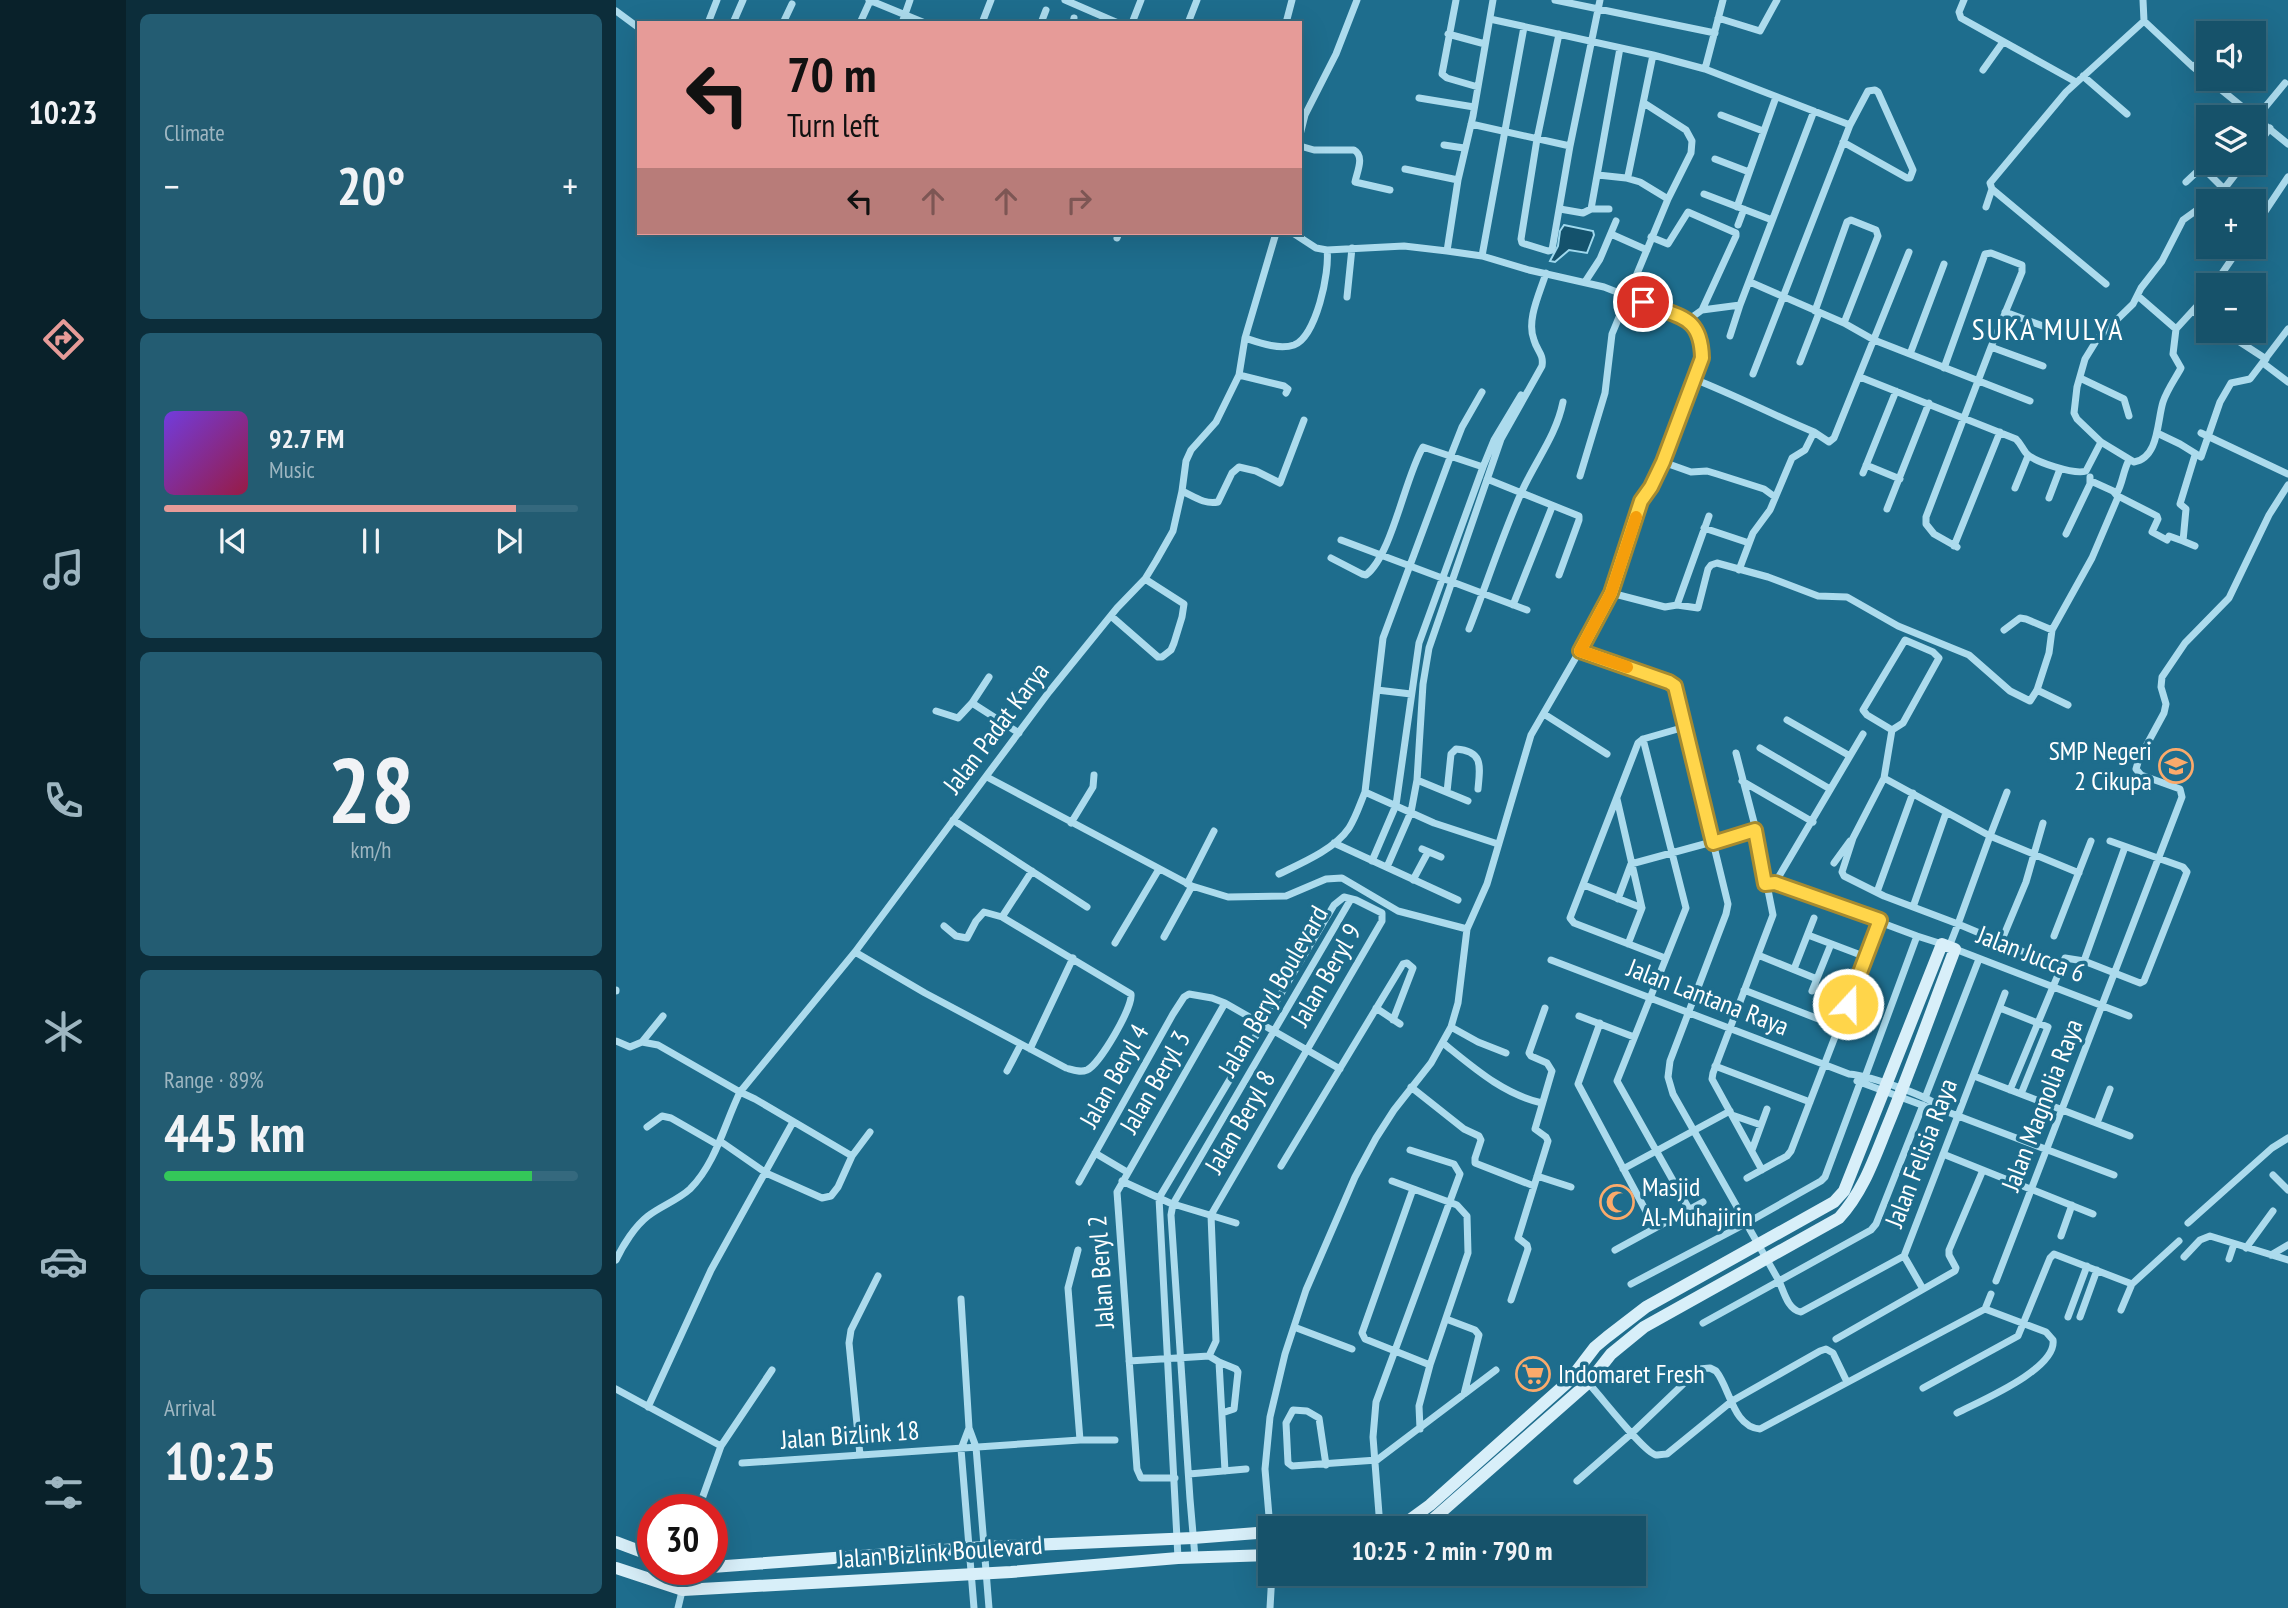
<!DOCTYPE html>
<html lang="en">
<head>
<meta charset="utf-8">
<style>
	body { margin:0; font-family:"PT Sans Narrow",sans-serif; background:#235c72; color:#f1f3f6; height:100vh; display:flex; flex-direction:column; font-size:26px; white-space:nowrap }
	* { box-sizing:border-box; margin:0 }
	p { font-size:23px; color:#9eb6c1 }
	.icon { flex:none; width:38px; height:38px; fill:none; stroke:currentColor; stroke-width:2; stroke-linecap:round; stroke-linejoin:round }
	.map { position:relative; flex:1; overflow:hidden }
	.panel { display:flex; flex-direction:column; gap:14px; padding:14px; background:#0c2d3a; width:490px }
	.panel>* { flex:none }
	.guide { position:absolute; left:21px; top:21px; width:665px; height:214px; border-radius:0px; box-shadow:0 7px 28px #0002,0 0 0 2px #35697e; background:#e69b98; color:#111; overflow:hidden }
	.buttons { position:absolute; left:1580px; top:21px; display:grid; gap:14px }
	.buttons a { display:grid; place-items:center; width:70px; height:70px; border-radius:0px; background:#16526a; box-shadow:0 7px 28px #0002,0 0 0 2px #35697e; font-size:35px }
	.speed { position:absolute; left:21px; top:1494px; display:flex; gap:14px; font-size:35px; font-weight:700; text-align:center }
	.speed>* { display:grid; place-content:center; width:91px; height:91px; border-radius:50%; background:#16526a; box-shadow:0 7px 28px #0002,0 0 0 2px #35697e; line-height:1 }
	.speed .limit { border:10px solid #d22; background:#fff; color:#111 }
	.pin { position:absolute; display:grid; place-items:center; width:60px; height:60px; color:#fff; margin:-30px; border:4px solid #fff; border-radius:50%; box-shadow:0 2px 7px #0007 }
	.me { position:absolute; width:77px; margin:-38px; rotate:21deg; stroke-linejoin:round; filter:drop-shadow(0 0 5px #0008) }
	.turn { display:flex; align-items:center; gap:24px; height:147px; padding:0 35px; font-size:32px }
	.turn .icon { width:91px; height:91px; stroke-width:2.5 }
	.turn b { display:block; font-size:49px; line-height:60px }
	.lanes { display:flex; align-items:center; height:66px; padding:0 35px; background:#0003; justify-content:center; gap:35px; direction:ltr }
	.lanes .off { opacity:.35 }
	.big { font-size:52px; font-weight:700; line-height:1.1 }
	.panel .card { flex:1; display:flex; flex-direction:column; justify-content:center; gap:10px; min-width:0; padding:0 24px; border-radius:10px; background:#235c72 }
	.panel .dial { align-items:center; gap:0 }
	.dial b { font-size:91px; line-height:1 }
	.song { display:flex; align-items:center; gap:21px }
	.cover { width:84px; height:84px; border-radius:10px; background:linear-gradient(135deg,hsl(260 70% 55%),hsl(340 70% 35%)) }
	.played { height:7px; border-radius:4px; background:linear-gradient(90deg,#e69b98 85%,#35697e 85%) }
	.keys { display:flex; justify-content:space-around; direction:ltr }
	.heat { display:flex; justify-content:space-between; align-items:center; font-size:38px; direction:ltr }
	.charge { height:10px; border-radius:5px; background:linear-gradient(90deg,#34c759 89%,#35697e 0) }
	.trip { position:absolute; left:642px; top:1516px; width:388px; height:70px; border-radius:0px; background:#16526a; box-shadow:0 7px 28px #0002,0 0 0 2px #35697e; font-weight:700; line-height:70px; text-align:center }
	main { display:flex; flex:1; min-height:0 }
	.menu { display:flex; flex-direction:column; width:126px; justify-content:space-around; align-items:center; background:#09212a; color:#9eb6c1 }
	.menu .icon { width:49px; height:49px }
	.menu .on { color:#e69b98 }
	.menu b { font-size:32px; color:#f1f3f6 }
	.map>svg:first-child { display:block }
	.water { fill:#14526c; stroke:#9fd9ee; stroke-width:2 }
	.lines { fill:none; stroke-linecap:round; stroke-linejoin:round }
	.street { stroke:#acdbed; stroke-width:7 }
	.secondary { stroke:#d8eff9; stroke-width:12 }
	.route-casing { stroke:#a68a30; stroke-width:18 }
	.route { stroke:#ffd54a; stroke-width:12 }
	.slow { stroke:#f59e0b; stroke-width:12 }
	.labels { text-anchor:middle; stroke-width:7; stroke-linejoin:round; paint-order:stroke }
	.street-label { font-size:26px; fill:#fff; stroke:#1e6d8d }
	.poi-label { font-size:26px; fill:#fff; stroke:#1e6d8d; text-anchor:start }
	.quarter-label { font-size:30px; letter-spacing:2px; fill:#fff; stroke:#1e6d8d }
</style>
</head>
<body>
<main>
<nav class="menu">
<b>10:23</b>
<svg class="icon on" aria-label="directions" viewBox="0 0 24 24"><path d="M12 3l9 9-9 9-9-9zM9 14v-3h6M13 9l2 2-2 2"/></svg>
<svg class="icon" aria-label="music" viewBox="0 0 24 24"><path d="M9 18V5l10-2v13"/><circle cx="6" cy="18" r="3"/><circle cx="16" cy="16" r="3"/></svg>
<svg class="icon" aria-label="phone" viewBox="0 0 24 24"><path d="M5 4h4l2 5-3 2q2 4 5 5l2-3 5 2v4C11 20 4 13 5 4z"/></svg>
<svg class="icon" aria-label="climate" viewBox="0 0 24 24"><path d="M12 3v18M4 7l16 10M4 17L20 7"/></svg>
<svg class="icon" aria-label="car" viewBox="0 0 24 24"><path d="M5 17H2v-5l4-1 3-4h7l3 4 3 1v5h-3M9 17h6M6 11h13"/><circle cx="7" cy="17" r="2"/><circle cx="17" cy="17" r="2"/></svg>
<svg class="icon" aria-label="filters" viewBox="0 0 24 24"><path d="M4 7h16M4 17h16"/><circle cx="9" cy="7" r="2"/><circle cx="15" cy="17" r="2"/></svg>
</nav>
<section class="panel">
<div class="card"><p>Climate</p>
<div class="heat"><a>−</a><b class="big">20°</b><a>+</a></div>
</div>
<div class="card">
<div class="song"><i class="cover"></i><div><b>92.7 FM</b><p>Music</p></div></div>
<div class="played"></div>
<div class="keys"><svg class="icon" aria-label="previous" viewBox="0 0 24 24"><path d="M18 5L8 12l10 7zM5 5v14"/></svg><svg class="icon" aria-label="pause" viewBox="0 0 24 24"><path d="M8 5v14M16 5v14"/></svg><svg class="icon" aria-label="next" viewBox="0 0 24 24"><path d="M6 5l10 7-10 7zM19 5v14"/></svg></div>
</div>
<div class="card dial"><b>28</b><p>km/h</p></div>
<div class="card"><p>Range · 89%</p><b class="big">445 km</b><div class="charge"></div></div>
<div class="card"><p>Arrival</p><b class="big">10:25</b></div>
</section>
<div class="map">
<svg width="1672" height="1608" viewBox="0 0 1672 1608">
	<rect width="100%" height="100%" fill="#1e6d8d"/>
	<path class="water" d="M948 225 977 231 978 235 971 253 953 250 939 262 934 261 942 246 944 231Z"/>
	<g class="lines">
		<path class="street" d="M253 0 309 23
			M449 0 502 23
			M840 0 826 74 831 78 862 87
			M939 0 1099 33
			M1348 0 1343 12 1345 18 1460 82
			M1527 0 1528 21 1576 66 1672 144
			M0 11 23 28
			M1102 18 1144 31 1161 0
			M874 19 1037 55 1089 69 1234 125
			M92 23 101 0
			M117 23 127 0
			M167 23 176 4
			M244 23 254 1
			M286 23 294 0
			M366 23 375 0
			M425 23 430 10
			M457 23 458 18
			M516 23 525 0
			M572 23 581 0
			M670 23 676 0
			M832 34 869 44
			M943 34 921 139 905 239 906 243 932 251 936 250 954 146 984 0
			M1578 67 1592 50
			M1089 69 1107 0
			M1367 70 1387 42
			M1467 76 1511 114
			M803 98 858 107
			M1105 115 1147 131
			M1641 117 1669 83
			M855 124 954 146
			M684 135 689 115 720 54 741 0
			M828 145 848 148
			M684 146 698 150H738C749 156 741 172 739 182L774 190
			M1638 150 1654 128
			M1099 159 1133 172
			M789 169 842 180
			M982 175 1010 178 1012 176 1037 55
			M1010 178 1024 182 1052 199
			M1570 182 1586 167 1608 189
			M1088 194 1156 220
			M1593 201 1608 189 1628 163
			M1121 207 1160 97
			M1370 207 1376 189
			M944 209 967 213 975 209 1004 48
			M975 209H993
			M1122 225 1128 209
			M1638 228 1672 177
			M995 234 1031 250
			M1035 237 1052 244 1072 212 1120 233V236L1086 310
			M501 238 503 233
			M831 251 842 180 857 116 877 0
			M866 256 908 27
			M969 282 984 259 1000 221
			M1134 282 1228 323 1258 340 1414 401
			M1490 284 1376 189 1374 183 1450 92 1528 21
			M1598 285 1624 247
			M731 297 736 248
			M1199 311 1231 222 1235 220 1260 230 1262 236 1228 323
			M1389 312 1446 333
			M1578 312 1592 321
			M1072 320 1086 310 1124 305 1198 111
			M1560 329 1592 294
			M1607 331 1650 359
			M1114 336 1124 305
			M629 338C644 343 663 350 678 345 700 337 714 272 711 250
			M1375 347 1427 366
			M1294 354 1328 264
			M1184 362 1203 313
			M1647 363 1672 382
			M1328 368 1369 254 1375 253 1406 265V272L1375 347 1310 517V524L1318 534 1341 547
			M1137 374 1234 125 1252 91 1259 90 1262 92 1297 170 1294 178H1291L1227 142
			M623 375 668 386 672 389 670 393
			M1244 377 1400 439C1405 444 1406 448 1410 453 1418 462 1459 475 1470 471L1485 442 1461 419 1458 413 1461 387 1469 359 1482 338 1517 304 1525 288 1546 261 1567 220 1592 202
			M1464 378 1508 399 1513 416
			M1078 379C1119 395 1157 415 1198 432
			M1541 433 1564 444 1585 457 1604 402 1615 383 1634 379 1672 329
			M1585 433 1672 474
			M1485 442 1518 462C1543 458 1541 421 1547 402 1551 390 1559 379 1565 368L1557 354 1560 329 1522 296
			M1579 455 1564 504 1570 509 1567 541 1579 546
			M1047 462 1075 472 1091 471 1101 474 1148 489 1159 497
			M1250 465 1284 479
			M1247 473 1280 391
			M964 476 989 393 996 334 1052 199 1075 153 1076 141 1070 130 1028 103
			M871 479 963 516V520L943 575
			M1399 488 1412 456
			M566 491C577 496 589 505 602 502L616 473 623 467 640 471 664 483 688 420
			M1501 493C1507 482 1507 471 1513 460
			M1502 496 1541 516 1542 519 1536 532 1551 540 1553 536 1567 541
			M1433 498 1444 469
			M1271 509 1313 403
			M1088 528 1133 543
			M1450 534 1474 484V477
			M725 540 911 610
			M1338 546 1384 432
			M715 558 746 574 750 575C776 555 789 477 807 447L867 467
			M1123 570 1137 533 1154 510 1176 458 1189 450 1198 432 1213 442 1218 438 1293 252
			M995 593 1049 607 1061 605 1082 608 1092 569 1095 565 1101 563 1152 577 1202 596 1231 597 1282 626 1353 655 1394 691 1414 701 1421 690 1433 653 1436 630 1476 558 1502 497 1497 491 1475 481
			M897 605 936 507
			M1061 605 1093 516
			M495 616 542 657H546L555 650 558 643 566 617 568 604 529 579
			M853 629C871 583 886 536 906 491 920 460 940 436 947 402
			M1388 630 1404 618 1410 619 1436 630
			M1289 640 1317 652 1323 658 1287 723 1276 730 1251 715 1247 710Z
			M964 651 1053 682 1059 686 1112 904 1110 914 1054 1061 1052 1077 1057 1094 1163 1281 1255 1230 1260 1224 1307 1105
			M761 690 795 694
			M1421 690 1452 705
			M356 703 373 677
			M320 711 342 718 356 703 403 733
			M928 714 991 754
			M1171 720 1234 756
			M1027 739 1070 908 1001 1081 1073 1209
			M1144 748 1214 789
			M1120 753 1140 830 1157 915 1097 1073 1096 1079 1146 1170
			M371 777 576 886 612 897 670 896 710 879 726 878 782 911 851 929
			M1268 778 1237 838 1226 872 1228 876 1268 896 1342 924 1374 836 1268 778 1276 730
			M801 780 852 801
			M1126 781 1197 822
			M749 792 818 823 882 844
			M831 792 835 754 840 749C868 751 864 767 862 789
			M1391 792 1374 836 1463 873
			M1001 799 1026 908 1012 944
			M337 820 471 907
			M455 823 477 787 478 775
			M718 843 842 900
			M806 849 825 857
			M756 861 780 805 803 643 867 467 878 440 905 395
			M1218 863 1234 841
			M771 867 795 812 801 780 807 684 813 648 885 439 926 366C928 354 921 351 918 340 910 320 924 293 930 273
			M663 874C686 863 719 849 733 828 740 817 744 804 749 792L767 638 835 455 846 427 866 392
			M797 880 812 852
			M1159 883 1247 734
			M571 884 598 831
			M1149 884 1159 883 1301 936 1249 1077
			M968 885 1026 908
			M1261 892 1297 793
			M1002 899 1015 864 1140 830
			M1297 907 1330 813
			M328 926 340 936 351 938 360 921 368 912 386 917
			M1192 935 1250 957
			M1301 936 1326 944
			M1438 936 1475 841
			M548 937 576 886
			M1385 942 1419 957
			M499 943 543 869
			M1333 947 1342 924 1385 942 1410 882 1427 823
			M1339 949 1513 1016
			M239 952 309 993 450 1068C457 1070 464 1073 471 1070 484 1064 517 1007 515 994L386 917 416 871
			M1142 955 1201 979
			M1049 958 958 923 954 918 1022 743 1027 739 1069 727
			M935 960 1233 1074C1253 1076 1316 1096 1329 1111
			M1468 961 1509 847
			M1178 969 1198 918
			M1128 990 1223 1027
			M0 991V990
			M1196 991 1215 944
			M760 1008 784 1024
			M1384 1008 1432 1027 1405 1094
			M963 1016 1018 1037
			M984 1023 962 1084 1039 1228
			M835 1027 862 1042 890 1053
			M0 1041 14 1047 26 1042 42 1045 124 1092 239 952 433 692 501 608 529 579 540 561 557 531 566 491 570 461 575 450 600 422 623 375 629 338 660 233
			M26 1042 47 1016
			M827 1043C858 1068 887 1094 926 1103
			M414 1049 457 958
			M1099 1066 1194 1102
			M391 1071 405 1044
			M1358 1076 1514 1136
			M1241 1081 1322 1111H1329L1498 1175
			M795 1087 848 1129 863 1136 865 1140 859 1158V1163L918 1186
			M1394 1090 1449 958 1468 961 1524 983 1528 981 1571 872 1567 867 1494 841
			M1309 1098 1363 959
			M1116 1115 1145 1125
			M1481 1123 1494 1089
			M31 1127 46 1116 55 1118 102 1145
			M104 1141 150 1173 206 1198 215 1196 222 1187 236 1156 254 1132
			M1136 1150 1151 1109
			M479 1153 511 1172
			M1327 1154 1477 1214
			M665 1166 787 964 791 963 797 968 777 1020
			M1007 1169 1114 1111
			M1657 1175 1672 1190
			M921 1176 955 1187
			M1131 1178 1171 1156 1175 1151 1264 920
			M506 1181 554 1203 620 1223
			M776 1181 841 1205 851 1216 852 1253 814 1365 803 1406 804 1429
			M463 1182 557 1014 568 997 573 994 596 998 609 1003 724 1069
			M797 1189 746 1333 749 1339 814 1365
			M1572 1223 1656 1148 1672 1138
			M1445 1236 1456 1205
			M1630 1248 1657 1211
			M462 1250 452 1288 464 1440
			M999 1250 1087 1202
			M1655 1255 1672 1245
			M1288 1256 1307 1289
			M1568 1257 1584 1240 1594 1236 1672 1260
			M1613 1259 1618 1244
			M0 1260C7 1245 19 1226 32 1216 45 1206 62 1200 74 1189 100 1163 108 1125 124 1092L139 1099 236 1156
			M1380 1281 1566 797 1564 789 1525 775 1520 769 1523 759 1548 713 1550 704 1545 687 1546 677 1569 643 1613 598 1653 515 1672 485
			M1015 1284 1129 1224 1205 1181 1209 1177 1244 1083
			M345 1299 353 1428 360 1447 373 1608
			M895 1300 912 1249 911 1245 902 1238 932 1141 930 1137 919 1129 936 1071 931 1063 915 1056 913 1053 929 1008
			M1505 1310 1516 1284 1563 1241
			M1452 1317 1471 1266
			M1464 1317 1481 1270
			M830 1319 859 1330 863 1335 848 1394
			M1087 1323 1163 1281C1168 1292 1172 1310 1185 1312L1288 1256 1389 993
			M678 1327 736 1349
			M1220 1339 1339 1271 1340 1268 1333 1255V1250L1367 1170
			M593 1356 603 1362 609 1471
			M513 1361 593 1356
			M603 1362 620 1369 622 1372 618 1409 606 1413
			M961 1371C977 1385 1026 1452 1040 1455 1041 1455 1050 1454 1051 1454L1116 1401 1204 1351 1210 1349 1217 1353 1231 1382
			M1307 1388 1402 1336 1434 1258 1438 1254 1516 1284
			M0 1389 105 1446
			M32 1407 95 1270 177 1122
			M1341 1413C1364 1401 1441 1369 1437 1340L1430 1332 1369 1309
			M353 1428 345 1449 358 1608
			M244 1455 233 1343 235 1330 262 1276
			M761 1460 880 1370
			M126 1463 464 1440H499
			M710 1465 703 1418 691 1411 677 1410 670 1423 672 1463 676 1466 761 1460
			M573 1474 630 1469
			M559 1478H525L521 1469 501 1192 609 1003
			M961 1481 1016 1433 1083 1369 1094 1368 1100 1371C1114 1388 1117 1427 1144 1429L1369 1309 1375 1294
			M82 1510 105 1446 156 1370
			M764 1527 757 1437 760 1402 844 1174 838 1164 794 1150
			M654 1528 649 1469 654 1417 669 1354 690 1290 739 1177 760 1138 778 1110 815 1063 835 1027 842 1003 851 929 871 884 915 735 978 626 995 593 1025 501 1035 487 1047 462 1086 358 1083 333 1072 320 988 287 913 270 866 256 831 251 788 246 711 250 700 248 677 233
			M579 1557 574 1499 555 1215 557 1204 735 899
			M562 1558 543 1198 718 905 728 897 740 900 766 913V921L595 1215 600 1341 593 1356
			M62 1608 71 1570
			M654 1608 656 1573"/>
		<path class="secondary" d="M707 1528 792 1521 814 1505 953 1381 979 1347 991 1337 1030 1307 1218 1202 1228 1191 1326 944 1339 949C1316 1009 1295 1069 1271 1127 1258 1159 1247 1192 1223 1218L1028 1327 995 1354 973 1382 807 1528
			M0 1542 37 1556
			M96 1567 368 1547 577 1538 654 1532
			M0 1568 67 1590 395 1572 562 1558 654 1555"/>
	</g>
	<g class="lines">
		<g class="route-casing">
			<path id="route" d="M1027 302C1061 318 1085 313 1086 358L1047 462 1035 487 1025 501 995 593 964 651 1053 682 1059 686 1097 843 1139 830 1149 884 1159 883 1264 920 1232 1004"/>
		</g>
		<use href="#route" class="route"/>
		<path class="slow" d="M1011 667 964 651 995 593 1020 517"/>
	</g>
	<defs>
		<g id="school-ring" transform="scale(1.75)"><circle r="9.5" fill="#1e6d8d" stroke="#fbaa6b" stroke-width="1.5"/><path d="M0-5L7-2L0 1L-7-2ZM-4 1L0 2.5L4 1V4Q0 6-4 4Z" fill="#fbaa6b"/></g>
		<g id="mosque-ring" transform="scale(1.75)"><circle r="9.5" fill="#1e6d8d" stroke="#fbaa6b" stroke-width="1.5"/><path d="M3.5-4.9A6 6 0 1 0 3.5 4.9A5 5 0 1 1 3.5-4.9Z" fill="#fbaa6b"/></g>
		<g id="supermarket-ring" transform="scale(1.75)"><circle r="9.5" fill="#1e6d8d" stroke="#fbaa6b" stroke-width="1.5"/><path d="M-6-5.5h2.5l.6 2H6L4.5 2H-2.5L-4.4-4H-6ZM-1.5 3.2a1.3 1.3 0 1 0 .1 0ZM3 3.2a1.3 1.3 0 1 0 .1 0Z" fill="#fbaa6b"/></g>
	</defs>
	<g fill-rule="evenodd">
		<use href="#school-ring" x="1560" y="766"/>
		<use href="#mosque-ring" x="1001" y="1202"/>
		<use href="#supermarket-ring" x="917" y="1374"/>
	</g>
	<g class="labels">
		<g class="street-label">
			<text transform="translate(380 728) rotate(-53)" y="9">Jalan Padat Karya</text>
			<text transform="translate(1415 954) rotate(21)" y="9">Jalan Jucca 6</text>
			<text transform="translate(710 975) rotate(-60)" y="9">Jalan Beryl 9</text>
			<text transform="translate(657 991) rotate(-60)" y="9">Jalan Beryl Boulevard</text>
			<text transform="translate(1092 997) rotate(21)" y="9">Jalan Lantana Raya</text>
			<text transform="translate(498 1076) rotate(-61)" y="9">Jalan Beryl 4</text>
			<text transform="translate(539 1082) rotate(-60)" y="9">Jalan Beryl 3</text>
			<text transform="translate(1426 1105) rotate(-69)" y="9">Jalan Magnolia Raya</text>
			<text transform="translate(624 1122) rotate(-60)" y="9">Jalan Beryl 8</text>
			<text transform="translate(1305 1153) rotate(-69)" y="9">Jalan Felisia Raya</text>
			<text transform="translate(485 1272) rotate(-94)" y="9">Jalan Beryl 2</text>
			<text transform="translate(234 1435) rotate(-4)" y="9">Jalan Bizlink 18</text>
			<text transform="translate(324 1552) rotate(-4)" y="9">Jalan Bizlink Boulevard</text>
		</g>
		<g class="poi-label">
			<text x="1536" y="760" text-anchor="end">SMP Negeri<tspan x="1536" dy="30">2 Cikupa</tspan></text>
			<text x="1026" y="1196">Masjid<tspan x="1026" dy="30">Al-Muhajirin</tspan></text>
			<text x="942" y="1383">Indomaret Fresh</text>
		</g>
		<g class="quarter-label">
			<text x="1432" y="340">SUKA MULYA</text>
		</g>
	</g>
</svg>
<div class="buttons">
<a><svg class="icon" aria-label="sound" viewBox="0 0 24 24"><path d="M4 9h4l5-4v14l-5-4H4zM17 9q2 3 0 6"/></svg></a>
<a><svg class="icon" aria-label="layers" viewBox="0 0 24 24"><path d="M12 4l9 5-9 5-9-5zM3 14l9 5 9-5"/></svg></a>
<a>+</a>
<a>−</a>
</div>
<div class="speed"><div class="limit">30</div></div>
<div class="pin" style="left:1027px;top:302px;background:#d93025"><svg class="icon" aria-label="arrive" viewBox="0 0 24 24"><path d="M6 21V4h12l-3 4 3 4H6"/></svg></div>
<svg class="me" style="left:1232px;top:1004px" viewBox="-20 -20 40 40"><circle r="17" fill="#ffd54a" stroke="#fff" stroke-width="3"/><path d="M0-11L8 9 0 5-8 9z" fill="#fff"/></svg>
<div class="trip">10:25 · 2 min · 790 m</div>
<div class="guide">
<div class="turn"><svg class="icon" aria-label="left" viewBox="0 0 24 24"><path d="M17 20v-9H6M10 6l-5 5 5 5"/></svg><div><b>70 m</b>Turn left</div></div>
<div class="lanes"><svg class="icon" aria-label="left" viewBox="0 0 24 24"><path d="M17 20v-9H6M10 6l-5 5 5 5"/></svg><svg class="icon off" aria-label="ahead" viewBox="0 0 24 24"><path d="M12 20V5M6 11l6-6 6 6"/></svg><svg class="icon off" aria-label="ahead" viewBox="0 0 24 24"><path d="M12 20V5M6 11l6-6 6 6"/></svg><svg class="icon off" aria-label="right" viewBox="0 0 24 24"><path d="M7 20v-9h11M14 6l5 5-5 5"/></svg></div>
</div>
</div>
</main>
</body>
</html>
